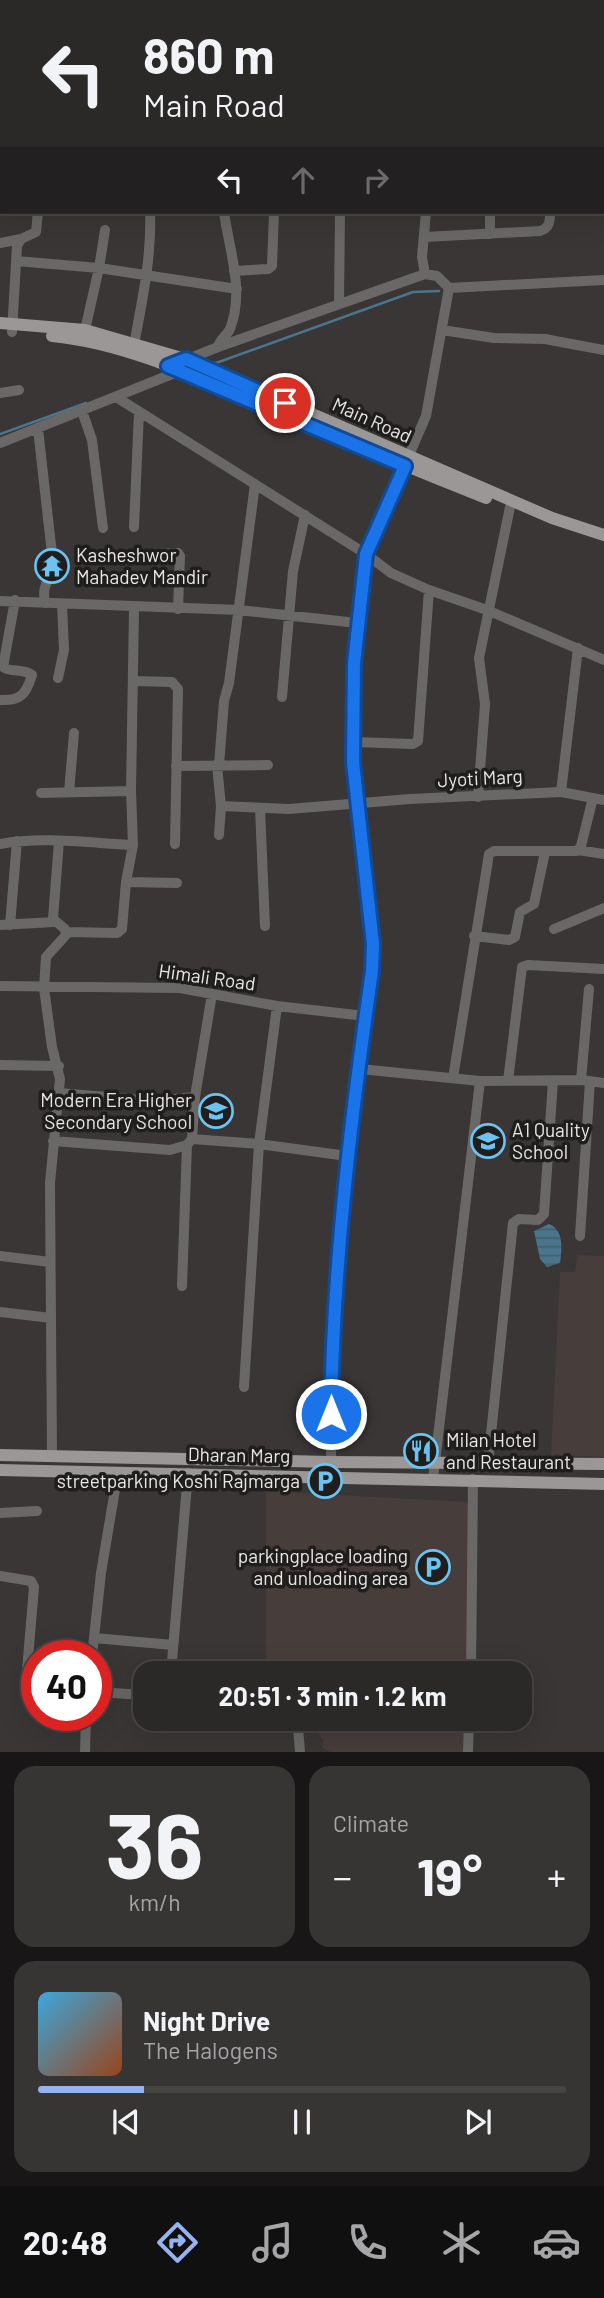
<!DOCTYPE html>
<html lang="en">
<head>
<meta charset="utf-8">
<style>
	body { margin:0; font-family:Barlow,sans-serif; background:#373434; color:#f1f3f6; height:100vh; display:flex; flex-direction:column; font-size:26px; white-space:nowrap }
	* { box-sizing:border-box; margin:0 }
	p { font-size:23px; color:#a6a6a8 }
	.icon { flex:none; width:38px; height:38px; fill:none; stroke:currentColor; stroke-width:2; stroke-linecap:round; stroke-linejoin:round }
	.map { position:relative; height:1752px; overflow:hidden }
	.details { display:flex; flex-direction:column; gap:14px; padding:14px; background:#181616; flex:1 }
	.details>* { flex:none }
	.banner { position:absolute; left:0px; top:0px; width:606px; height:214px; box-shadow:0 7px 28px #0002,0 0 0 2px #474445; background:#2b2828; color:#f1f3f6; overflow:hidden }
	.speed { position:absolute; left:21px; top:1640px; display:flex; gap:14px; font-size:35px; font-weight:700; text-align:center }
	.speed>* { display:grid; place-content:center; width:91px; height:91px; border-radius:50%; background:#2b2828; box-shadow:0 7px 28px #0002,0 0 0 2px #474445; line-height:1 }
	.speed .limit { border:10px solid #d22; background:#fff; color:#111 }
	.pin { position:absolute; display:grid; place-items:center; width:60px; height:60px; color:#fff; margin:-30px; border:4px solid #fff; border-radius:50%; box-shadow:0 2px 7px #0007 }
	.me { position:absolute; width:77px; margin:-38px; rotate:0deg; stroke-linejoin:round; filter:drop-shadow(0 0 5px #0008) }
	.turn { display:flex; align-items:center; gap:24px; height:147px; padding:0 28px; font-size:32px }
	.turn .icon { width:91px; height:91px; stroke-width:2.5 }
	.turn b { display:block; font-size:49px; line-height:60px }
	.lanes { display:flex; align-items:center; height:66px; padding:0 28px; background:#0003; justify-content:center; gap:35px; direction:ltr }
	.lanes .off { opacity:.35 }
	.big { font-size:52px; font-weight:700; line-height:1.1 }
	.details .widget { flex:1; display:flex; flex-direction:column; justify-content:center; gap:10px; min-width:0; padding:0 24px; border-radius:21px; background:#373434 }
	.details .dial { align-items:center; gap:0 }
	.dial b { font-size:91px; line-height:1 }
	.song { display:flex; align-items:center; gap:21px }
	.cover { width:84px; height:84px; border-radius:10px; background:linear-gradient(135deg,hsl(200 70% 55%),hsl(20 70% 35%)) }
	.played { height:7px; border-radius:4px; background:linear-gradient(90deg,#95b2f1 20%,#474445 20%) }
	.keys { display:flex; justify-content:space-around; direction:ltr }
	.heat { display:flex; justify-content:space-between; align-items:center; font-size:38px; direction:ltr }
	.details .tiles { flex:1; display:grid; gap:14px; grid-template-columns:1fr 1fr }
	.widget:last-child { grid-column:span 2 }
	.trip { position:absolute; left:133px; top:1661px; width:399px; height:70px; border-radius:21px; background:#2b2828; box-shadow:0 7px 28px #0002,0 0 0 2px #474445; font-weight:700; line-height:70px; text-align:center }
	.menu { display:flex; height:112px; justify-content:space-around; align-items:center; background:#111010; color:#a6a6a8 }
	.menu .icon { width:49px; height:49px }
	.menu .on { color:#95b2f1 }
	.menu b { font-size:32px; color:#f1f3f6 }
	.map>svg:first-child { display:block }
	.built { fill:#473d3a }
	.water { fill:url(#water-rules) }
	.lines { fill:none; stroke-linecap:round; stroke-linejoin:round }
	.stream { stroke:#49758d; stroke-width:2.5 }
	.minor { stroke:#696867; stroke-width:10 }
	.major { stroke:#9a9796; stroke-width:12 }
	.route-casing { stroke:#114b97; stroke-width:18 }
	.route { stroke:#1a73e8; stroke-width:12 }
	.labels { text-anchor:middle; stroke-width:7; stroke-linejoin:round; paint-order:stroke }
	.street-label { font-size:19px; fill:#e9e7e6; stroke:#1f1e1d }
	.poi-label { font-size:19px; fill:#e9e7e6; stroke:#1f1e1d; text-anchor:start }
</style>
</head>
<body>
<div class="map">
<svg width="604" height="1752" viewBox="0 0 604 1752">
	<defs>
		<pattern id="water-rules" width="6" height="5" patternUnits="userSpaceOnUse" patternTransform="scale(1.75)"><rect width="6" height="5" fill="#49758d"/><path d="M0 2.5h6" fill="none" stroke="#485d69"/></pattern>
	</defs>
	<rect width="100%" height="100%" fill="#393635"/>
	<path class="built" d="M577 1255 604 1256V1457L551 1455 560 1272H575Z
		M266 1491 469 1502 467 1673H266Z
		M309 1719H467V1752H330L323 1748V1740Z"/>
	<path class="water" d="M549 1224C564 1230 562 1249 560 1263L547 1267 540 1259 534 1231Z"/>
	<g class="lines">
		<path class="stream" d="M207 362 216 363 413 292 439 291
			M0 434 86 403"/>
		<path class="minor" d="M132 0V2
			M245 0V2
			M439 2V0
			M531 2V0
			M0 61H2
			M0 112H2
			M0 184H2
			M490 212V234
			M105 230 99 268 237 289
			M424 237 540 231C550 228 550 221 550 212
			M0 243 21 239
			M16 261 99 268 85 330
			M234 271 268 269 272 266 274 212
			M425 274 422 257 426 212
			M339 304 340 212
			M442 330 494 338 545 339 604 350
			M12 332 17 246 21 239 36 232 38 212
			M218 347 425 274 437 276 449 288 604 280
			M133 351C141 305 152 259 150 212
			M183 361 218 347C220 338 227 336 230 329 245 291 229 250 224 212
			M0 393 19 390
			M116 397 366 554 391 573 429 590 487 610 604 660
			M82 411 92 440 103 528
			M38 429 53 563C52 581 41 581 45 603
			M0 443 182 370
			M134 527 139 412
			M99 556 178 553 180 556 178 609
			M0 601 239 610 357 623
			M134 608 131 791 133 845 126 882 177 883
			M58 678 64 650 62 604
			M133 681 172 682 178 689 175 844
			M282 697 293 571 305 515
			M0 700C20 701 26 695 32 675 23 668 11 673 3 667L15 600
			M353 742 413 744 418 741 429 590
			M217 765 221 806 219 835
			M219 765 224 701 229 683 255 484
			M176 766 268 765
			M69 792 74 733
			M561 792 578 648
			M41 793 131 791
			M478 797 485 704 479 658 510 507
			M221 806 289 809 410 799 561 792 604 800
			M260 808 265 926
			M0 844C43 836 89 843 133 845
			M578 850 604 854
			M0 925 54 922
			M10 925 17 841
			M554 929 604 908
			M66 932 117 933 122 929 126 882
			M474 936 509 940 515 937 520 912 534 904 545 852
			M0 986 180 988 277 1006 365 1016
			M0 1065 59 1066
			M360 1069 480 1081 581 1080 604 1083
			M453 1078 489 854 494 851H577L581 846 593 798
			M581 1080 589 989
			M508 1081 522 967 528 965 604 969
			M59 1093 153 1101 195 1097
			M192 1139 259 1144 347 1156
			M53 1141 170 1150 187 1145 192 1139 195 1097 212 994
			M580 1236 590 1081
			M0 1256 50 1262
			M182 1286 187 1145
			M0 1312 51 1318
			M244 1387 259 1144 277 1006
			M52 1456 50 1183 60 1079 52 1047 44 988 46 957 66 935 65 929 53 919 59 841
			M331 1462C332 1298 348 1134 372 971L373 944 353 762V665L359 607 366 554 426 416 449 288
			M488 1463 513 1223 519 1219 538 1220 544 1214 553 1081
			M433 1479 480 1081
			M0 1513 37 1511
			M0 1576 31 1581 34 1587 25 1694
			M94 1638 173 1645
			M92 1656 101 1573 118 1472
			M171 1673 188 1473
			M471 1673 473 1479
			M96 1692 145 1695
			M298 1727 300 1752
			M85 1752 86 1715
			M468 1752 469 1718"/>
		<path class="major" d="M0 323 85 330 185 359 552 518 604 535
			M52 336C127 343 201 379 269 408 341 439 413 469 486 498
			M0 1455 331 1462 604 1464
			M0 1470 604 1484"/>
	</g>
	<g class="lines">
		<g class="route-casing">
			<path id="route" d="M285 403 186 359 168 366 405 466 366 554 354 664 353 762 373 944 372 971C351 1117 333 1266 331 1414"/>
		</g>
		<use href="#route" class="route"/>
	</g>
	<defs>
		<g id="temple-ring" transform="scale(1.75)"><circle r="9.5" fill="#1f1e1d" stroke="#6ac3f1" stroke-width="1.5"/><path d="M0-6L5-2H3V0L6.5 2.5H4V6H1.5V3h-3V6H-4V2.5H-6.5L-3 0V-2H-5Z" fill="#6ac3f1"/></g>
		<g id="school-ring" transform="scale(1.75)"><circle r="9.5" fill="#1f1e1d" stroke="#6ac3f1" stroke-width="1.5"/><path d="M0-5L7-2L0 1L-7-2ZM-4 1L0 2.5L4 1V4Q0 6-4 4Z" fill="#6ac3f1"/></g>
		<g id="restaurant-ring" transform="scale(1.75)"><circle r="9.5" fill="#1f1e1d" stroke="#6ac3f1" stroke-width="1.5"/><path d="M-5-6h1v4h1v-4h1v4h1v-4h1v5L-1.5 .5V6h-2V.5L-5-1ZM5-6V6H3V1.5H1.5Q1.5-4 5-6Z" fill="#6ac3f1"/></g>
		<g id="parking-ring" transform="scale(1.75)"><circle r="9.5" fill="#1f1e1d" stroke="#6ac3f1" stroke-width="1.5"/><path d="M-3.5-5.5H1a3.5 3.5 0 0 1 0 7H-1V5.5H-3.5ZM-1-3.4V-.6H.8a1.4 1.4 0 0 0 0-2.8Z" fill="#6ac3f1"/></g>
	</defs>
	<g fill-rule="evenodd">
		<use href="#temple-ring" x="52" y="566"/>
		<use href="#school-ring" x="216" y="1111"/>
		<use href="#school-ring" x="488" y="1141"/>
		<use href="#restaurant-ring" x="421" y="1451"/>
		<use href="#parking-ring" x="325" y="1481"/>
		<use href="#parking-ring" x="433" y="1567"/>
	</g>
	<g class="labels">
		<g class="street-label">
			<text transform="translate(372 420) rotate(24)" y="7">Main Road</text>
			<text transform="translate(480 778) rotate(-3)" y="7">Jyoti Marg</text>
			<text transform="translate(207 977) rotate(8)" y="7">Himali Road</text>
			<text transform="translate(239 1455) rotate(1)" y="7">Dharan Marg</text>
		</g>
		<g class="poi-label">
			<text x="76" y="562">Kasheshwor<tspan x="76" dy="22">Mahadev Mandir</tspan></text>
			<text x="192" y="1107" text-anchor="end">Modern Era Higher<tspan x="192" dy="22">Secondary School</tspan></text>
			<text x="512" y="1137">A1 Quality<tspan x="512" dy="22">School</tspan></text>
			<text x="446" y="1447">Milan Hotel<tspan x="446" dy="22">and Restaurant</tspan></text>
			<text x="300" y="1488" text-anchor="end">streetparking Koshi Rajmarga</text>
			<text x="408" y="1563" text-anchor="end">parkingplace loading<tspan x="408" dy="22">and unloading area</tspan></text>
		</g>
	</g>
</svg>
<div class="speed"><div class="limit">40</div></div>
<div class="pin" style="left:285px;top:403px;background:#d93025"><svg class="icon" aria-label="arrive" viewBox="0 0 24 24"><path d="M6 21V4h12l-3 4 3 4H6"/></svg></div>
<svg class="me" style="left:331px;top:1414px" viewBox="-20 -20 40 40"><circle r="17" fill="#1a73e8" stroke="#fff" stroke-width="3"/><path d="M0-11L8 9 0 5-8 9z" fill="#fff"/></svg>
<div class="trip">20:51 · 3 min · 1.2 km</div>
<div class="banner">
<div class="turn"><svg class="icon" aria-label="left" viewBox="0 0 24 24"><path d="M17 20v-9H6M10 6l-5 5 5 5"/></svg><div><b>860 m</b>Main Road</div></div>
<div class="lanes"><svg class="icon" aria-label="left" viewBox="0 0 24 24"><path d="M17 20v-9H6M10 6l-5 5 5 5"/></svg><svg class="icon off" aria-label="ahead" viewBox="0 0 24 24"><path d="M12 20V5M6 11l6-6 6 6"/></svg><svg class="icon off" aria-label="right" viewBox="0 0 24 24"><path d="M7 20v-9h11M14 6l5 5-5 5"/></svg></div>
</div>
</div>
<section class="details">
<div class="tiles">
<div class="widget dial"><b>36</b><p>km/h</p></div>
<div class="widget"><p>Climate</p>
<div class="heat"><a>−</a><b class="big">19°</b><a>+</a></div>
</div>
<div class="widget">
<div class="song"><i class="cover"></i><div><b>Night Drive</b><p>The Halogens</p></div></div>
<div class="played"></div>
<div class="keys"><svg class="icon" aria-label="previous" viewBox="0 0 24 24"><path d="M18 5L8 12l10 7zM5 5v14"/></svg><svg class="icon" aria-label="pause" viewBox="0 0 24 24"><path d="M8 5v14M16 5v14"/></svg><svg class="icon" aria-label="next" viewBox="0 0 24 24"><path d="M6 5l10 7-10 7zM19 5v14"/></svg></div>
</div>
</div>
</section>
<nav class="menu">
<b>20:48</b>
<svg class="icon on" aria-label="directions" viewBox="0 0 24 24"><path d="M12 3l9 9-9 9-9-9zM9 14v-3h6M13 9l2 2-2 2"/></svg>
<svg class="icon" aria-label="music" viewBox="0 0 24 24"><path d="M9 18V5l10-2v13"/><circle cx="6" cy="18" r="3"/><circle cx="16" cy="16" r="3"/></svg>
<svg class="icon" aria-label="phone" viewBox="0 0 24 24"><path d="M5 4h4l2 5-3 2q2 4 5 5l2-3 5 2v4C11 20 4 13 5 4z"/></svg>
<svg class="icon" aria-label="climate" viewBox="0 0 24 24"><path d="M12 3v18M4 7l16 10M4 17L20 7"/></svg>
<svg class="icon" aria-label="car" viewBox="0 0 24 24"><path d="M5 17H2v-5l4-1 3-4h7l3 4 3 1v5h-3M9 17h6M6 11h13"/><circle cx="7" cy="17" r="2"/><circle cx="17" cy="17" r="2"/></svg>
</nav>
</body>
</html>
